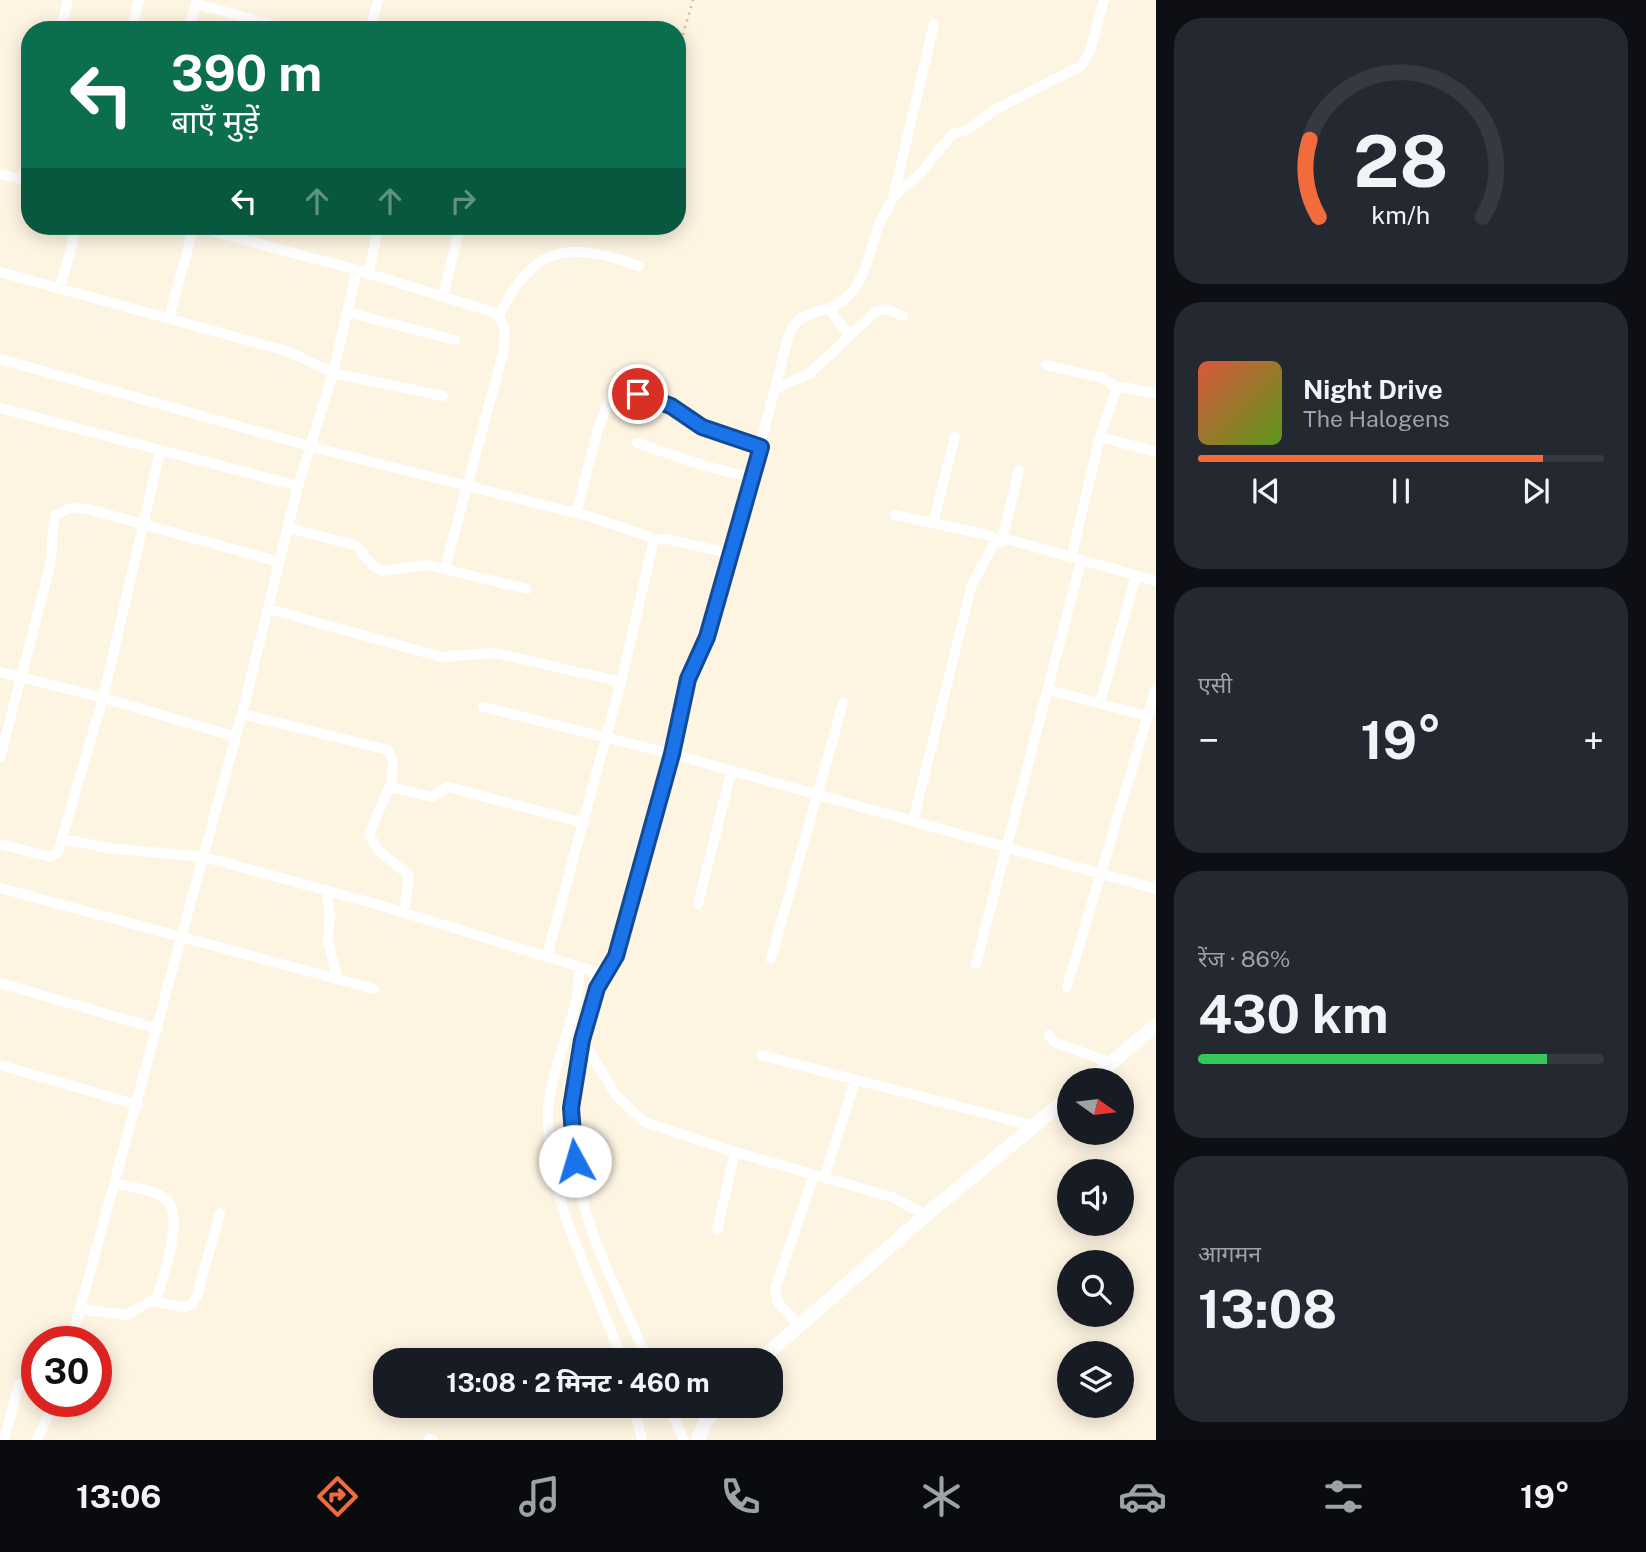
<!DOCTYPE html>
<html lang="hi">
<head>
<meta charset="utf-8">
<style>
	body { margin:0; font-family:"Public Sans","Noto Sans Devanagari",sans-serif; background:#242831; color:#f1f3f6; height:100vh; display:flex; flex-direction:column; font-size:26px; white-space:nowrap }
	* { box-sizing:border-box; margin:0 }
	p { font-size:23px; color:#9ea1a6 }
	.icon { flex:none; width:38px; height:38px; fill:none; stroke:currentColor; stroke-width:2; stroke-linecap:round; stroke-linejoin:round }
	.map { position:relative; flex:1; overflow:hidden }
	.side { display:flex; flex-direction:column; gap:18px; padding:18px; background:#0d0f14; width:490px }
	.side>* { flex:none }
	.guide { position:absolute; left:21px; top:21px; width:665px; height:214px; border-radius:28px; box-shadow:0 4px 18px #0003; background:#0b6e4f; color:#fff; overflow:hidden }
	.needle { width:46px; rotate:104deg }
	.controls { position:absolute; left:1057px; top:1068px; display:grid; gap:14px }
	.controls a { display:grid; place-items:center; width:77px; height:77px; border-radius:50%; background:#171b24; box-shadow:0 4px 18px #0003; font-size:35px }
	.speed { position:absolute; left:21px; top:1326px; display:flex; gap:14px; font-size:35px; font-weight:700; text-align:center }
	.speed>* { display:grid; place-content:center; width:91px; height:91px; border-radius:50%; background:#171b24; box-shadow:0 4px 18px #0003; line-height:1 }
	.speed .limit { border:10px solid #d22; background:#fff; color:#111 }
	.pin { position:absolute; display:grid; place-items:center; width:60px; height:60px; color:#fff; margin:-30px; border:4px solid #fff; border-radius:50%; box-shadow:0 2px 7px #0007 }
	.me { position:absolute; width:77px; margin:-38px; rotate:354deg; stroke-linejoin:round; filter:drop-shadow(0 0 5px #0008) }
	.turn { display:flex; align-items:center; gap:24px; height:147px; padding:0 35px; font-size:32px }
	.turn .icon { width:91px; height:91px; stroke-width:2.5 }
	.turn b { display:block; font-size:49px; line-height:60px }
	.lanes { display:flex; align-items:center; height:66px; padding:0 35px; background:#0003; justify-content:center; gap:35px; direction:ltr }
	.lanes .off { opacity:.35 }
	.big { font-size:52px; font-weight:700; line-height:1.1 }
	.side .widget { flex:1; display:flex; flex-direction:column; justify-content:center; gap:10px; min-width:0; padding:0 24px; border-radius:28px; background:#242831 }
	.side .dial { align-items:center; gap:0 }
	.dial svg { height:182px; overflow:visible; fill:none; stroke:#363941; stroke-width:7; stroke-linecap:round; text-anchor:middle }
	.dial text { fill:#f1f3f6; stroke:none }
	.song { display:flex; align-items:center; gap:21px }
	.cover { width:84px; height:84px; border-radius:10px; background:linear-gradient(135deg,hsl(10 70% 55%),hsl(90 70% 35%)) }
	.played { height:7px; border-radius:4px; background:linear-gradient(90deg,#f26b3d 85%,#363941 85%) }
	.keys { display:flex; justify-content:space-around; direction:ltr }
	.heat { display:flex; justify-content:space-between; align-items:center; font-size:38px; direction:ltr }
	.charge { height:10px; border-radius:5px; background:linear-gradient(90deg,#34c759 86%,#363941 0) }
	.trip { position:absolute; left:373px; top:1348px; width:410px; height:70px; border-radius:28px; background:#171b24; box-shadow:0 4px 18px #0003; font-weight:700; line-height:70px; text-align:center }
	.tab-bar { display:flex; height:112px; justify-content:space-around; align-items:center; background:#090b0e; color:#9ea1a6 }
	.tab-bar .icon { width:49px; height:49px }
	.tab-bar .on { color:#f26b3d }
	.tab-bar b { font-size:32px; color:#f1f3f6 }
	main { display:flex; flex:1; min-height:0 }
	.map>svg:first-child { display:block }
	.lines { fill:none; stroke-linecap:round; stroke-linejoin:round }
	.path { stroke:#dbb59a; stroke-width:2.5; stroke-dasharray:2 5; stroke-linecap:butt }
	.street { stroke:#fff; stroke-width:10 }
	.secondary { stroke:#fff; stroke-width:14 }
	.route-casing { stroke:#114b97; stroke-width:18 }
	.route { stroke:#1a73e8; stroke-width:12 }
</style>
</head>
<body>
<main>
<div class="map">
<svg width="1156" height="1440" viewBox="0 0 1156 1440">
	<rect width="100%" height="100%" fill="#fef4e2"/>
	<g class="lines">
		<path class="path" d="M677 55 693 0"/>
		<path class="street" d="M196 4 291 30
			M60 30 68 0
			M131 30 139 0
			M188 30 197 0
			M370 30 378 0
			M0 174 30 181
			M22 179 30 149
			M894 196 922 172 952 134 967 130 996 109 1081 66 1090 51 1104 0
			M192 226 357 270 493 312C508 323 505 336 503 353L445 568
			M0 272 290 352 333 373 443 396
			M368 274 379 226
			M60 288 77 226
			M443 296 460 226
			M828 308 849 335
			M347 312 455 340
			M499 316C534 244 568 241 639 266
			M169 318 194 226
			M0 359 309 446 591 517 650 537 653 544 621 682 547 956
			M1046 365 1102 378 1118 388
			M777 388 809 374 875 312 886 309 903 316
			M0 408 298 486
			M1100 437 1156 452
			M637 443 702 465 753 478
			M576 513 598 429 613 390C643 383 678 415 703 427 722 436 742 441 761 447
			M895 515 988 535 999 540
			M933 523 955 437
			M289 528 357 546 372 565 383 571 428 565 527 589
			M1002 539 1019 470
			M652 540 667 539 732 554
			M1071 558 1100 437 1116 390 1124 387 1156 394
			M269 609 441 657 495 653 621 682
			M0 672 104 698 236 737
			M1048 690 1148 716
			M1100 703 1136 576
			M483 707 672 754 1156 889
			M242 714 388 750 393 760 391 788
			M0 758 50 566C52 555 53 518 55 515L71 508 88 509 279 562
			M913 821 972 584 994 544 1007 539 1156 581
			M62 839 109 848 204 857 376 904 593 971 597 988C586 1027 573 1067 571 1107 566 1196 613 1281 648 1360
			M0 844 50 857 58 852 103 698 160 452
			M0 888 374 989
			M326 890 330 915 328 942 338 979
			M698 904 731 773
			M404 912 409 875 379 851 369 835 388 789 395 788 432 797 448 787 584 823
			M771 959 843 703
			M976 964 1081 561
			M578 966C585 1002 550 1066 548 1111 546 1202 593 1277 622 1360
			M0 983 158 1029
			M1067 987 1156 688
			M597 988 607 976 616 956 672 754 688 679 707 637 732 554 789 334C801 306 828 316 847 297 868 277 869 248 880 222 883 214 890 207 893 198L934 24
			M1049 1035 1054 1042 1111 1063
			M582 1040 616 1095 644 1122 735 1152 892 1197 926 1215
			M761 1055 1034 1126
			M0 1065 138 1105
			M824 1178 855 1081
			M115 1183C130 1187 150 1189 163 1197 188 1212 162 1277 156 1301
			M717 1230 735 1152
			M80 1309 127 1315 151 1301 183 1307 191 1305 197 1296 220 1213
			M799 1325 778 1303 775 1289 814 1175
			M71 1342 242 714 298 486 333 373 357 270
			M634 1405 642 1440
			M668 1405 684 1440
			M429 1439 433 1440
			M4 1440 19 1384
			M37 1440 54 1402"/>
		<path class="secondary" d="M1091 1080 1156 1025
			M760 1360 926 1215 1069 1097
			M698 1440 705 1423 718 1405"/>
	</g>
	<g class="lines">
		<g class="route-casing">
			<path id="route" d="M575 1161 571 1108 582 1040 597 988 616 956 672 754 688 679 707 637 761 447 702 427 671 406 638 394"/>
		</g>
		<use href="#route" class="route"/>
	</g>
</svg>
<div class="controls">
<a><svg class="needle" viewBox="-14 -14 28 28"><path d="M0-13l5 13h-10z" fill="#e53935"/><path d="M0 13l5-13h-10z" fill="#9ea1a6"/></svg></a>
<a><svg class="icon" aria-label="sound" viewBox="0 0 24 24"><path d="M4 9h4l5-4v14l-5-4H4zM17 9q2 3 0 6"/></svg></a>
<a><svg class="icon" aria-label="search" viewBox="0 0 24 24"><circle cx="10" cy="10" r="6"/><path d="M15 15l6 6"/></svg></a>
<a><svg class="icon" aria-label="layers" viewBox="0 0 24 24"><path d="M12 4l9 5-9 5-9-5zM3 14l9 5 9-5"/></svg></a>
</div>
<div class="speed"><div class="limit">30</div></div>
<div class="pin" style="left:638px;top:394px;background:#d93025"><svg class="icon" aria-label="arrive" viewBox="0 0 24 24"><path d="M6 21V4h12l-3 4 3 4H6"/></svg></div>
<svg class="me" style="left:575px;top:1161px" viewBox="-20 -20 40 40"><circle r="19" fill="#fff"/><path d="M0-13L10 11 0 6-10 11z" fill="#1a73e8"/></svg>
<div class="trip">13:08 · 2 मिनट · 460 m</div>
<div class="guide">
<div class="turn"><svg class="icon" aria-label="left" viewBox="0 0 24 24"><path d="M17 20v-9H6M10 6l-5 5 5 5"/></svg><div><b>390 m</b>बाएँ मुड़ें</div></div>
<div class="lanes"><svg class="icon" aria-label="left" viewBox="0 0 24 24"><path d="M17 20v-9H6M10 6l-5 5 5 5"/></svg><svg class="icon off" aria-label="ahead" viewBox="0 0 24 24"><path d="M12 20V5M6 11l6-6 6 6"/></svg><svg class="icon off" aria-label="ahead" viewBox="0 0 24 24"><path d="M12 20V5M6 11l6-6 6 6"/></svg><svg class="icon off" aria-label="right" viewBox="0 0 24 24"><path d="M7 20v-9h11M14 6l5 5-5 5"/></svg></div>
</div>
</div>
<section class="side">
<div class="widget dial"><svg viewBox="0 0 100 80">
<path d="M14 69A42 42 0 1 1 86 69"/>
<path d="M14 69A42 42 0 0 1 10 35" stroke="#f26b3d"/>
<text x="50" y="56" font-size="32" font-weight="700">28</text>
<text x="50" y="72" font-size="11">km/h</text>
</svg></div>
<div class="widget">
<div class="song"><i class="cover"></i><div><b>Night Drive</b><p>The Halogens</p></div></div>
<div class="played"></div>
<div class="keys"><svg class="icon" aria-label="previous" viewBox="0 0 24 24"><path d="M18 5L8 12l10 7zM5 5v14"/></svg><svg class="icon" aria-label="pause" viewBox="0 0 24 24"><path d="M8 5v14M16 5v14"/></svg><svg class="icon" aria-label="next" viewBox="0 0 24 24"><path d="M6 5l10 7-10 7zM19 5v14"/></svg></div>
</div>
<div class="widget"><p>एसी</p>
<div class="heat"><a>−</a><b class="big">19°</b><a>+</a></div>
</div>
<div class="widget"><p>रेंज · 86%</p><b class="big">430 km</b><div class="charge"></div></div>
<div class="widget"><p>आगमन</p><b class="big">13:08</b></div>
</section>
</main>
<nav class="tab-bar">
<b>13:06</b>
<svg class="icon on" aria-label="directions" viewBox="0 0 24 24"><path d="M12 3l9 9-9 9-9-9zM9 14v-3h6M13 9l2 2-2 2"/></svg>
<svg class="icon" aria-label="music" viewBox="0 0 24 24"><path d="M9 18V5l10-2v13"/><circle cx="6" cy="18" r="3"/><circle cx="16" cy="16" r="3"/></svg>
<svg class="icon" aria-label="phone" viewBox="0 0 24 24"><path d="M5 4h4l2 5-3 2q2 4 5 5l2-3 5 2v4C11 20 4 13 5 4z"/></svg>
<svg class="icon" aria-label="climate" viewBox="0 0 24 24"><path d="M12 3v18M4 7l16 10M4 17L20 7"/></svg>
<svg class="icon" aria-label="car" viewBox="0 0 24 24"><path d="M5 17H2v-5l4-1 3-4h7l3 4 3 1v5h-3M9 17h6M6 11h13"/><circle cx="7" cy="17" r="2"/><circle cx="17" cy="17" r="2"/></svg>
<svg class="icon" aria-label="filters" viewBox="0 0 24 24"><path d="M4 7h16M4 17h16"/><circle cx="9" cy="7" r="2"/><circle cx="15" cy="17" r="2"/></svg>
<b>19°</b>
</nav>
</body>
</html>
